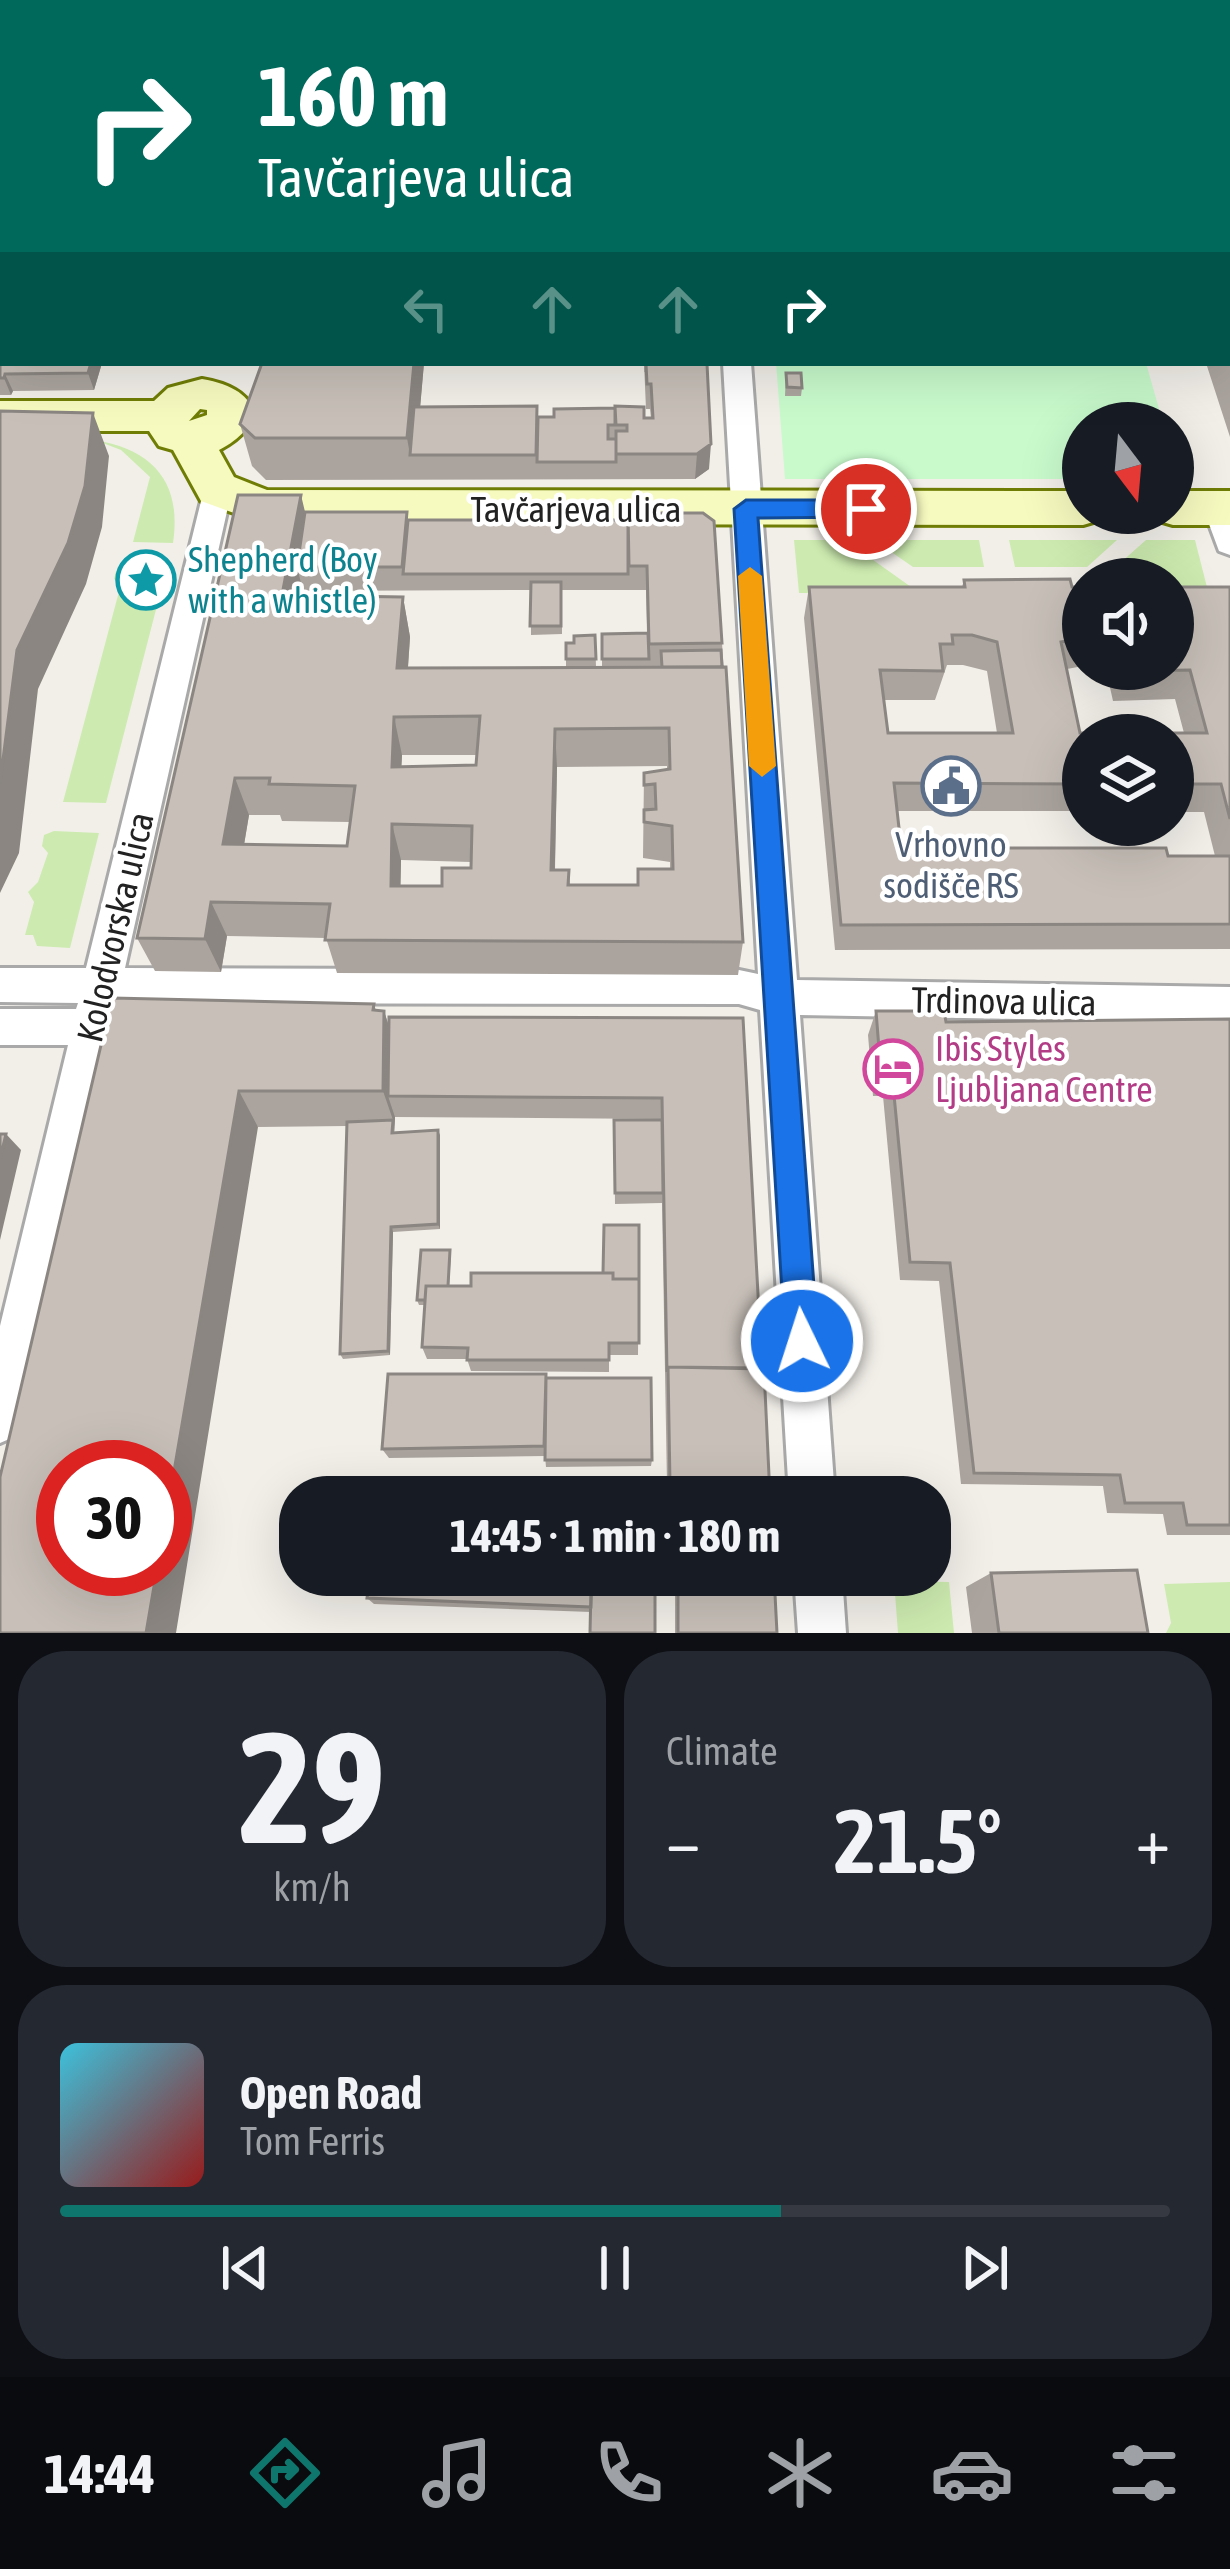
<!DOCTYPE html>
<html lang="en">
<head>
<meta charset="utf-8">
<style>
	body { margin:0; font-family:"Asap Condensed",sans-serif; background:#242831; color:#f1f3f6; height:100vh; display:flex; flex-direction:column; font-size:45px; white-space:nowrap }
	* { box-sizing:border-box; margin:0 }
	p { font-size:39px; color:#9ea1a6 }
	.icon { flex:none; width:66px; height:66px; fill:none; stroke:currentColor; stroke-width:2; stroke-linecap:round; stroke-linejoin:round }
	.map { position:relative; height:1633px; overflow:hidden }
	.drawer { display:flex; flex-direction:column; gap:18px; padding:18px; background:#0d0f14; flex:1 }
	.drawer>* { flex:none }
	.guide { position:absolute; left:0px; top:0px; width:1230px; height:366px; box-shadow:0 12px 48px #0002; background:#00695c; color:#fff; overflow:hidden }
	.needle { width:78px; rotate:164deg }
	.buttons { position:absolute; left:1062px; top:402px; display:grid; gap:24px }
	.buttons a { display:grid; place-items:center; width:132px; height:132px; border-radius:50%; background:#171b24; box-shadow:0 12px 48px #0002; font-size:60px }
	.speed { position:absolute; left:36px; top:1440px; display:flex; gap:24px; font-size:60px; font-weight:700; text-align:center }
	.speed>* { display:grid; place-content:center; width:156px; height:156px; border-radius:50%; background:#171b24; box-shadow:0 12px 48px #0002; line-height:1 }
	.speed .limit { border:18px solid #d22; background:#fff; color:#111 }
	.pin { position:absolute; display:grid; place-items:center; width:102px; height:102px; color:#fff; margin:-51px; border:6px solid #fff; border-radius:50%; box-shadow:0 3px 12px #0007 }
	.me { position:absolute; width:132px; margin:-66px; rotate:356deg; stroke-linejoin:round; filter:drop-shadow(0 0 9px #0008) }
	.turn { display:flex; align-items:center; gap:42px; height:252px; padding:0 60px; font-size:54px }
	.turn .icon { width:156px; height:156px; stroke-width:2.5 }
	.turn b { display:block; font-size:84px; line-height:102px }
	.lanes { display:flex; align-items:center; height:114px; padding:0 60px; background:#0003; justify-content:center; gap:60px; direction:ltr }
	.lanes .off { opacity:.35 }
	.big { font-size:90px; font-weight:700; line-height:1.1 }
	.drawer .widget { flex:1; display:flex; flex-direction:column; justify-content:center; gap:18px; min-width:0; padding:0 42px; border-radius:48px; background:#242831 }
	.drawer .dial { align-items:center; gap:0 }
	.dial b { font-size:156px; line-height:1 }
	.song { display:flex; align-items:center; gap:36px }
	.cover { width:144px; height:144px; border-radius:18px; background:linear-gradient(135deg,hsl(190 70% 55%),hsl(0 70% 35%)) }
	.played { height:12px; border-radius:6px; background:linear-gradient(90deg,#0f766e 65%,#363941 65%) }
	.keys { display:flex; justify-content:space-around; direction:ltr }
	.heat { display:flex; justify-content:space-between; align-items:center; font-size:66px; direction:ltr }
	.drawer .tiles { flex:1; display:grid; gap:18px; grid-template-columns:1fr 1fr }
	.widget:last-child { grid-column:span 2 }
	.trip { position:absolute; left:279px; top:1476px; width:672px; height:120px; border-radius:48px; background:#171b24; box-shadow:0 12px 48px #0002; font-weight:700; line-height:120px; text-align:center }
	.tabs { display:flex; height:192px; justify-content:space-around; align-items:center; background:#090b0e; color:#9ea1a6 }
	.tabs .icon { width:84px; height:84px }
	.tabs .active { color:#0f766e }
	.tabs b { font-size:54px; color:#f1f3f6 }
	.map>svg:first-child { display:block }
	.grass { fill:#cdebb0 }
	.park { fill:#c8facc }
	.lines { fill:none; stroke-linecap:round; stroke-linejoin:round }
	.street-casing { stroke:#a9a9a9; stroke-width:6 }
	.secondary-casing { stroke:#707d05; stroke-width:6 }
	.street { fill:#fff; fill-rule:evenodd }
	.secondary { fill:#f7fabf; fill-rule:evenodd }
	.wall { fill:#aba49e; fill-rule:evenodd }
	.shaded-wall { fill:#8b8681 }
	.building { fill:#c7bfb8; stroke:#8b8681; stroke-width:3; fill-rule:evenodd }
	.route { fill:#1a73e8; stroke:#114b97; stroke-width:3 }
	.slow { fill:#f59e0b }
	.labels { text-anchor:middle; stroke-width:9; stroke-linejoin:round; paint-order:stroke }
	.street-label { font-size:36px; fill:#222; stroke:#fff }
	.culture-label { font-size:36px; fill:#0d838f; stroke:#fff; text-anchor:start }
	.service-label { font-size:36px; fill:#4e5e75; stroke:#fff }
	.hotel-label { font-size:36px; fill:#b23c85; stroke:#fff; text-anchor:start }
</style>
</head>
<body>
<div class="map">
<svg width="1230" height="1633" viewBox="0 0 1230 1633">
	<rect width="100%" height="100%" fill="#f2efe9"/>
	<path class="grass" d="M95 440C154 450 182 483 173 543L133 542 150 477 121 450Z
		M794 540H845L921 594 799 593Z
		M874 540H979L984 567H913Z
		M1009 540H1117L1087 567H1015Z
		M1146 540H1195L1209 595H1173V579H1102Z
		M126 567H167L106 803 63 802 121 584 114 579 116 571Z
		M54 831 99 833 70 948 37 946 33 935H25L34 902 28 892 38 882 48 853 42 846 44 835Z
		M894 1581 949 1582 954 1633H898Z
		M1230 1582V1633H1166L1171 1623 1164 1584Z"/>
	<path class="park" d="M776 363H1146L1163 423H1083V479H785Z"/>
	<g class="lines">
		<g class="street-casing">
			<path id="street" d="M24 0H62L22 3Z
				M274 0H298V3H274Z
				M700 0H724V3H700Z
				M1027 0H1051L1053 3H1029Z
				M723 363H751L797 980 1230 987V1023L800 1015 835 1497H789L760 1010 739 1004 117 1003 23 1420 16 1436 0 1443V1326L68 1045H0V1009H76L78 1003 0 1002V968H86L206 481H228L232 489 125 968 739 970 758 974Z
				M1219 497 1230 500V555L1219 551 1203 508 1208 500Z
				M794 1575H842L846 1633H798Z"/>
		</g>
		<g class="secondary-casing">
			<path id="secondary" d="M202 379C256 388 273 421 219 450L234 477 267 490 1083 491V513H1104L1100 520 1083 525 264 524 201 501 173 450 159 446 149 431H0V401H154L168 388ZM200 409 207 410V415L189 421Z
				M1173 491H1230V525H1173L1156 520 1152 513H1173Z"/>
		</g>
		<use href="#street" class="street"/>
		<use href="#secondary" class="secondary"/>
	</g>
	<path class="wall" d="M514 0H689V3H448L514 2Z
		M743 0H1013V3H744Z
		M1088 0H1230V238H1227V3H1087Z
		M0 10H3V57H0Z
		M1227 263H1230V437L1206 363H1227Z
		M0 335 3 363H102L94 390 13 391 11 395H0Z
		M262 363H424L420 407 538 417 651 418 650 409H646L644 363 707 364 709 469 695 479 266 480 252 466 240 424Z
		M786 373 802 388 801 396H785Z
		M305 512H407L408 520H628L722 643 743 942 738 975 337 973 326 938 227 936 221 972 155 971 137 938ZM302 587 303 591 531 590V635L562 634V590H646L647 633 602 634V667L408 668 410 637 403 597 301 595ZM402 755H477L476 765 401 766ZM667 766V769L644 773 643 858 670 862V869L638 885H570L569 870H555L557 767ZM249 815H280L282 821 350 822 347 846 244 845ZM401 860 471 862V868L442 886H400Z
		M964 580 1083 587V666L1067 669 1080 733H1184L1175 699 1113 701 1107 674H1094L1093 669H1173L1230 587V949L835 950 804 618 809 587H962ZM947 665H963L987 671 997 733H888L884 700H935ZM1083 735H1173V812H1204L1215 856H1168L974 848 971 855H902L897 811H1083Z
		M595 635 596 667H566V643H574Z
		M112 998 374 1004 375 1010 384 1011 389 1026 743 1018 770 1497H643L644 1483 667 1484 662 1203 615 1204 614 1120 661 1119 395 1117 394 1132 440 1135V1229L393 1232 390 1355 343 1359 340 1354 347 1126 258 1127Z
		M876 1011 946 1022 1230 1019V1535H1167L1163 1514 1107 1513 1103 1486 961 1484 939 1281 900 1280 883 1096H873L868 1035Z
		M639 1225 638 1355H609V1372L471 1371 467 1359H427L422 1347 425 1305H419L417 1300 450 1250 451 1255 449 1286H471L603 1273Z
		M546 1378 652 1460 651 1466 546 1467 545 1456 389 1458 382 1449Z
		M991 1573 1148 1633H972L966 1587Z
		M592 1575 591 1612 374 1604 367 1598Z
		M668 1575H774L777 1633H675V1593H669Z"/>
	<path class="shaded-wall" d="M414 0H437V3H414Z
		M3 70V103L0 111V77Z
		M3 170V203L0 211V177Z
		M91 363H102L94 390 88 373Z
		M414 363H424L416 455H410L407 438Z
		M5 374 13 391 11 395 4 378Z
		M93 413 109 456 102 527 86 584 38 689 19 853 0 893V783L17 650Z
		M711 444 709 469 695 479 697 454Z
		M301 495 311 537 297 567 302 587 293 635 282 595Z
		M403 597 410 637 405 708 397 668Z
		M394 717 402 755 400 804 392 767Z
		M555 729 557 767 554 905 551 870Z
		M235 778 249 815 238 880 223 844Z
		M392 824 401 860 400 921 391 886Z
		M211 902 227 936 221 972 205 939Z
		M374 1004 384 1039V1011L396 1049 388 1096 395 1117 394 1138 393 1120 383 1091 373 1010Z
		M239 1091 258 1127 176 1633H146L157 1569H165V1524Z
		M438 1130 440 1135V1229L438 1224Z
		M6 1134 21 1150 0 1240V1159Z
		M391 1227 393 1232 390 1355 388 1351Z"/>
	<path class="building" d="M75 0H145L138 3H79Z
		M152 0H189L197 2 148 3Z
		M238 0H264L265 3H230L231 1Z
		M366 0H414V3H366Z
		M514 0H546V2H514Z
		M624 0H689V3H624Z
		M755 0H976V3H755Z
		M1095 0H1230V89H1227V3H1096Z
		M587 2V3H448Z
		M0 10H3V40H0Z
		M0 58H3V70L0 77Z
		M0 110 3 111V170L0 177Z
		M1227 112H1230V206H1227Z
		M1227 263H1230V363L1227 354Z
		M0 338H3V363H91L88 373 5 374 4 378H0Z
		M262 363H414L407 438H255L240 424Z
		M646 363H706V364H646V372Z
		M646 364H707L711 444 697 454H616V431H627V425H616L615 406 644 407V418H653L651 384H647Z
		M786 373H801L802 388 787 387Z
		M537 406 536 455H410L414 407Z
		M615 408V425H608V439H616V462H537L538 417H554V409Z
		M0 411 93 413 85 486 68 543 17 650 0 783Z
		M238 495H301L282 595 403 597 397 668 726 667 743 942 325 940 330 904 211 902 205 939 137 938ZM480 716 476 765 392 767 394 717ZM669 728 670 769 644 773V785L655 784 656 809 644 810V822L672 826 673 869H638V885H568L569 870H551L555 729ZM235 778H270L269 784 355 786 347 846 223 844ZM392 824 472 826 471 868H442V886H391Z
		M305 512H407L402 567H297Z
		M628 513H703L714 521 722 643 649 644 647 566H629Z
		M408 520H628V574H403Z
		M1070 579 1072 587H1083V638L1061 642 1080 733H1207L1190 670 1126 671V669H1173V587H1230V819L1221 784H1173V735H1083V784L894 783 902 855H975L974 848H1166L1168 856H1230V924L841 925 809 587H965L964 580ZM952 635H972L997 642 1013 733H888L880 670 943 671 940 644H953Z
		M531 582H561V626H530Z
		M648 633 649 659H602V634Z
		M595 635 596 659H566V643H574V636Z
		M721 650 722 667H662L661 651Z
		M112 998 374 1004 373 1010 384 1011 383 1091H239L165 1524V1467H63V1569H157L146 1633H0V1477Z
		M876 1011H944L946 1022 1230 1019V1525H1187L1183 1503H1125L1120 1475 974 1473 950 1263 910 1262 892 1074H881Z
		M389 1017 743 1018 762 1368 668 1367 667 1372 662 1098 388 1096Z
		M393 1120 392 1133 438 1130V1224L391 1227 388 1351 340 1354 347 1122Z
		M614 1120H662L663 1193H615Z
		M0 1134H6L0 1159Z
		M604 1225H639V1279H613V1273H603Z
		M421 1250H450L448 1286H426L425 1300H417Z
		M471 1273H613V1279H639V1343H609V1360H467L468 1348 422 1347 426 1286H471Z
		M668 1367 764 1369 770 1497H644V1483L670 1484Z
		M388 1374H546L544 1446 382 1449Z
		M546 1378H651L652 1460H545Z
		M1137 1570 1148 1633H999L991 1573Z
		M370 1575H592L591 1607 367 1598Z
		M671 1575H774L777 1633H678V1583H671Z
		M591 1588H655V1633H590Z"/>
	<path class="route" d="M746 500H866L878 509 866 517 758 518 818 1341 813 1353 802 1357 790 1353 785 1341 734 509Z"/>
	<path class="slow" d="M750 567 762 576 776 766 762 777 749 766 738 576Z"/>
	<defs>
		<g id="sight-ring" transform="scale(3)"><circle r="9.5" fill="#fff" stroke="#0f9aa8" stroke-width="1.5"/><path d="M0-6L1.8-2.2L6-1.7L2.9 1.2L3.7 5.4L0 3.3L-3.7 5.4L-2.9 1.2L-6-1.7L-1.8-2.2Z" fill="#0f9aa8"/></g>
		<g id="civic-ring" transform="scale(3)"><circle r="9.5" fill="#fff" stroke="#5c6f8a" stroke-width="1.5"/><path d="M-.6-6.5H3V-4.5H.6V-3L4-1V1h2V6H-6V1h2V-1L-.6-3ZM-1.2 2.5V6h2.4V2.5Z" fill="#5c6f8a"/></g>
		<g id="hotel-ring" transform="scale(3)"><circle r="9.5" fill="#fff" stroke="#d1479c" stroke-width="1.5"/><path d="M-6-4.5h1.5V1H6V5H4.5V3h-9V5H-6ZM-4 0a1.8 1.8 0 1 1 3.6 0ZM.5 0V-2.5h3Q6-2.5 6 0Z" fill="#d1479c"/></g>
	</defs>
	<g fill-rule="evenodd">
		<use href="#sight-ring" x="146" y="580"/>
		<use href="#civic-ring" x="951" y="786"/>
		<use href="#hotel-ring" x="893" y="1069"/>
	</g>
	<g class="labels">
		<g class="street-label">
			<text x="576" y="522">Tavčarjeva ulica</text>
			<text transform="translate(115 927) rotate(-77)" y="13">Kolodvorska ulica</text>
			<text transform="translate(1004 1001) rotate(1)" y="13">Trdinova ulica</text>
		</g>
		<g class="culture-label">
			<text x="188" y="572">Shepherd (Boy<tspan x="188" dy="41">with a whistle)</tspan></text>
		</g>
		<g class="service-label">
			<text x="951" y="857">Vrhovno<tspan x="951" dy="41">sodišče RS</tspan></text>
		</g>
		<g class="hotel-label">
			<text x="935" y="1061">Ibis Styles<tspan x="935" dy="41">Ljubljana Centre</tspan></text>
		</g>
	</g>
</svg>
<div class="buttons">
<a><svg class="needle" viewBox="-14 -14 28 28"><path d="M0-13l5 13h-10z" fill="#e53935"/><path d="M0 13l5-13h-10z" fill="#9ea1a6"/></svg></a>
<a><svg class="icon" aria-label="sound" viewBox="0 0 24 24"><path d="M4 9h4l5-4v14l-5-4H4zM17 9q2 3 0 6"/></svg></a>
<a><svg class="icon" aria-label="layers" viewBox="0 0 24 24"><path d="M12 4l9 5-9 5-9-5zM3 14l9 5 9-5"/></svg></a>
</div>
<div class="speed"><div class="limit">30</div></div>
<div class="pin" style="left:866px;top:509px;background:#d93025"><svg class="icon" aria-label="arrive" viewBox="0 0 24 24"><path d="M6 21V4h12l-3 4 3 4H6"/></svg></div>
<svg class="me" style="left:802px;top:1341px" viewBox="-20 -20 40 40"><circle r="17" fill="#1a73e8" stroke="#fff" stroke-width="3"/><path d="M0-11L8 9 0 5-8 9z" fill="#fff"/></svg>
<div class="trip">14:45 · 1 min · 180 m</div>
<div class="guide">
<div class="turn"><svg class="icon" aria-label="right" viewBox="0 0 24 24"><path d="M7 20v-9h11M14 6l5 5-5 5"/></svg><div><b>160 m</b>Tavčarjeva ulica</div></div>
<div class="lanes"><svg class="icon off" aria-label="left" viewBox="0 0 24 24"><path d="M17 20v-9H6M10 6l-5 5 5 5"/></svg><svg class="icon off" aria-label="ahead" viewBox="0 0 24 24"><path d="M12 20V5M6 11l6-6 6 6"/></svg><svg class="icon off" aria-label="ahead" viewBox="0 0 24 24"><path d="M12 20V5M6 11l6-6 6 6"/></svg><svg class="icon" aria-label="right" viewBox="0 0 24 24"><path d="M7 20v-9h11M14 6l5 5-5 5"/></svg></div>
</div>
</div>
<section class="drawer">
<div class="tiles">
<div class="widget dial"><b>29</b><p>km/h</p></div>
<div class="widget"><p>Climate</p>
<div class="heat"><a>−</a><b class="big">21.5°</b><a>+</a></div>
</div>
<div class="widget">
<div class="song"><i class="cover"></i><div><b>Open Road</b><p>Tom Ferris</p></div></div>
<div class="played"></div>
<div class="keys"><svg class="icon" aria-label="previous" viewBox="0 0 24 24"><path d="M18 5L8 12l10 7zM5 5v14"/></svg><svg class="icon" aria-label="pause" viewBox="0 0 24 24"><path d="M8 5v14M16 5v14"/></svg><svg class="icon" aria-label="next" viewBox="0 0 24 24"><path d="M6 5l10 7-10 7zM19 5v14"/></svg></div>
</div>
</div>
</section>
<nav class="tabs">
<b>14:44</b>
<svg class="icon active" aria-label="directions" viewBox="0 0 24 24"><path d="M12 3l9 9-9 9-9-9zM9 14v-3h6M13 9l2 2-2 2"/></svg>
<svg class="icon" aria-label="music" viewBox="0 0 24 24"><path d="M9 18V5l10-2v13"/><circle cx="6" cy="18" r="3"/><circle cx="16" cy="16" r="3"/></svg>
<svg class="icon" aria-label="phone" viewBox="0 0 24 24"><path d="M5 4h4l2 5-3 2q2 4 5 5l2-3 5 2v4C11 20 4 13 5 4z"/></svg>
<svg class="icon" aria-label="climate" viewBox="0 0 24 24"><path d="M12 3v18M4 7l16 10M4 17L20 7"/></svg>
<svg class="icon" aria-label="car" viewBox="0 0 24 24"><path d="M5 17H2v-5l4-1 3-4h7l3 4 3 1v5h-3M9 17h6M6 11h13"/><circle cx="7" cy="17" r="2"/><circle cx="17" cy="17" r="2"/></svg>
<svg class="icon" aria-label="filters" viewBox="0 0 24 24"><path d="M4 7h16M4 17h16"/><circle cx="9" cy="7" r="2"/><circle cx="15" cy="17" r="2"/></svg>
</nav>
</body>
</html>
